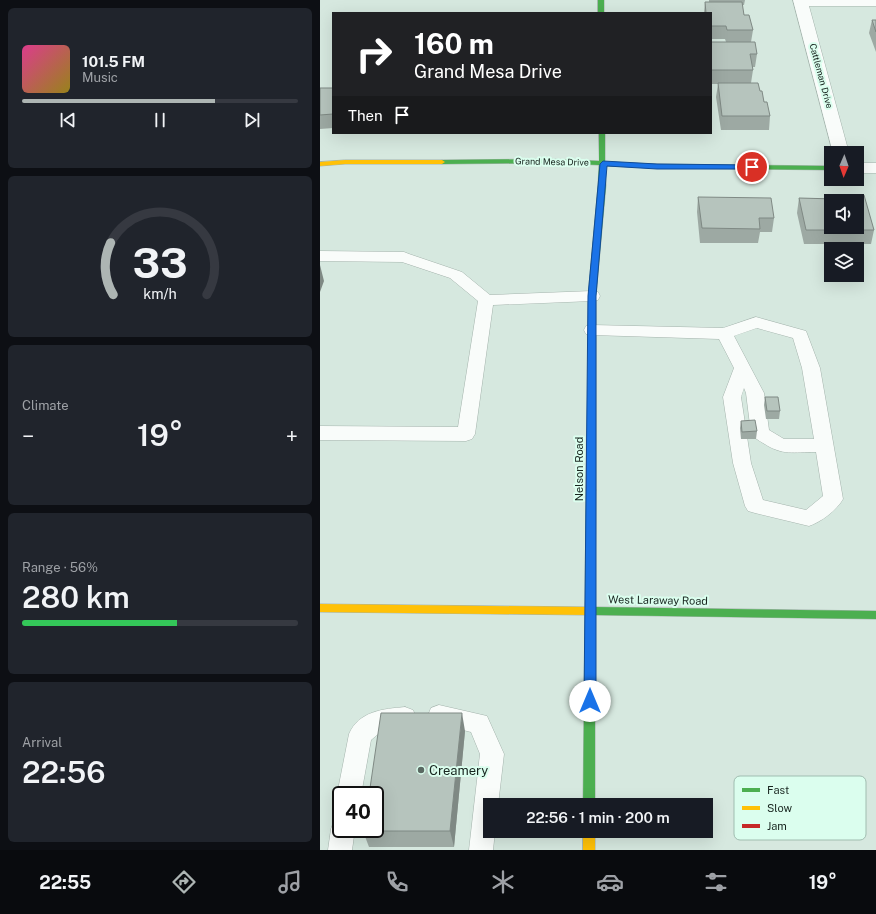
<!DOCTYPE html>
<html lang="en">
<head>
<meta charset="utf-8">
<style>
	body { margin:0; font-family:"Public Sans",sans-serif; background:#20242c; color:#f1f3f6; height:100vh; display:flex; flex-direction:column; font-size:15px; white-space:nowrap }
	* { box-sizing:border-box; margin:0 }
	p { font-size:13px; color:#9ea1a6 }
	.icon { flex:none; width:22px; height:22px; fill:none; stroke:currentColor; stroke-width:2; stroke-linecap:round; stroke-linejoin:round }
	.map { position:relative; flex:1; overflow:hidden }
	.sheet { display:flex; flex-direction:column; gap:8px; padding:8px; background:#0d0f14; width:320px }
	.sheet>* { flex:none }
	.banner { position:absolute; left:12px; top:12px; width:380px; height:122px; border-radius:0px; box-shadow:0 4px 16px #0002; background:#202124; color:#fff; overflow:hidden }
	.needle { width:26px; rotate:182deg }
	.tools { position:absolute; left:504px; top:146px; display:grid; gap:8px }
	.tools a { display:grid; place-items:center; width:40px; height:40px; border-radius:0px; background:#171b24; box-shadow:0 4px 16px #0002; font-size:20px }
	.speed { position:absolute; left:12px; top:786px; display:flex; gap:8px; font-size:20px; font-weight:700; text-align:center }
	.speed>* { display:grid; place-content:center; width:52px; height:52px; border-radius:50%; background:#171b24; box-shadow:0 4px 16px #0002; line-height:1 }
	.speed .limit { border:2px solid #111; border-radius:6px; background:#fff; color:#111 }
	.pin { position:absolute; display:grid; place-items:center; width:34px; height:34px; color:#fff; margin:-17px; border:2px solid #fff; border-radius:50%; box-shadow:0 1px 4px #0007 }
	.me { position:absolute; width:44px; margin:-22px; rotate:0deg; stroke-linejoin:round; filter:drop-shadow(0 0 3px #0008) }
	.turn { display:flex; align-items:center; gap:14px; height:84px; padding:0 16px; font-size:18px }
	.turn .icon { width:52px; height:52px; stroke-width:2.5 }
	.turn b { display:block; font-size:28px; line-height:34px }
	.then { display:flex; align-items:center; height:38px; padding:0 16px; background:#0003; gap:8px; font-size:15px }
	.big { font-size:30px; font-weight:600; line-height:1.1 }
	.sheet .widget { flex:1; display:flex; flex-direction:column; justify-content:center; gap:6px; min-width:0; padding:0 14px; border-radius:6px; background:#20242c }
	.sheet .dial { align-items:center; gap:0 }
	.dial svg { height:104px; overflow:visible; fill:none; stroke:#363941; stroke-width:7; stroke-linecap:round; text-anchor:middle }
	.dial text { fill:#f1f3f6; stroke:none }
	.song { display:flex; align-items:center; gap:12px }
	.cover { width:48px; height:48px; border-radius:6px; background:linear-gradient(135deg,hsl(330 70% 55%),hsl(50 70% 35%)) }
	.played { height:4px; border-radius:2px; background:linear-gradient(90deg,#adb5b3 70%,#363941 70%) }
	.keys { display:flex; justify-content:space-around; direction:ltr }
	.heat { display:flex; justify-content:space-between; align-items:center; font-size:22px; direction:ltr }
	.charge { height:6px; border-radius:3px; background:linear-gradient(90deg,#34c759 56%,#363941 0) }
	.trip { position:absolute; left:163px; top:798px; width:230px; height:40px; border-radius:0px; background:#171b24; box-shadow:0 4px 16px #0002; font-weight:600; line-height:40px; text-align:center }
	.menu { display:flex; height:64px; justify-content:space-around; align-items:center; background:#090b0e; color:#9ea1a6 }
	.menu .icon { width:28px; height:28px }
	.menu .active { color:#adb5b3 }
	.menu b { font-size:18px; color:#f1f3f6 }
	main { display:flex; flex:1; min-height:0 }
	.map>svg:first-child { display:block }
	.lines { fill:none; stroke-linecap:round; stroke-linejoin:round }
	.lane-casing { stroke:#a4b3ac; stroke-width:1 }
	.street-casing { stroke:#a4b3ac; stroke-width:1 }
	.fast-casing { stroke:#a4b3ac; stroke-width:1 }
	.slow-casing { stroke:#a4b3ac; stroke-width:1 }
	.jam-casing { stroke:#a4b3ac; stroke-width:1 }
	.lane { fill:#f9fcfa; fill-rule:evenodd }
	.street { fill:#f9fcfa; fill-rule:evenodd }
	.fast { fill:#4caf50; fill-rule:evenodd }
	.slow { fill:#ffc107; fill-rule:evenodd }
	.jam { fill:#c62828; fill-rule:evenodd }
	.wall { fill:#9da9a3 }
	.shaded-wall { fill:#7f8984 }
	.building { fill:#b6c4bd; stroke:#7f8984; fill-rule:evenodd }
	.route { fill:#1a73e8; stroke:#114b97 }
	.poi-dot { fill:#5a6962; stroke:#dbfeee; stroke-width:1.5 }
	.labels { text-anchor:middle; stroke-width:4; stroke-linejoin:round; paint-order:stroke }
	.far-street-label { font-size:9px; fill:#18251f; stroke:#dbfeee }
	.street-label { font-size:11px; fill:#18251f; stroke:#dbfeee }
	.near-poi-label { font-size:13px; fill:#18251f; stroke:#dbfeee; text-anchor:start }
	.key { fill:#dbfeee; stroke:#a0bdb0; stroke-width:1 }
	.key-label { font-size:11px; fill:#18251f }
</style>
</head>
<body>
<main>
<section class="sheet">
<div class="widget">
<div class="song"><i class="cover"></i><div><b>101.5 FM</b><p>Music</p></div></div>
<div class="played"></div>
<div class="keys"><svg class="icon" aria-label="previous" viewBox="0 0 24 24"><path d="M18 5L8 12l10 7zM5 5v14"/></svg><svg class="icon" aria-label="pause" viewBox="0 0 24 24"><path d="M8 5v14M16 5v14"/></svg><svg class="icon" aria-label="next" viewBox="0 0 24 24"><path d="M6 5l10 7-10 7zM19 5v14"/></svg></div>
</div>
<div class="widget dial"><svg viewBox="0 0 100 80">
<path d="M14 69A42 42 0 1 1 86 69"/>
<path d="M14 69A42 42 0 0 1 12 29" stroke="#adb5b3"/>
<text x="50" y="56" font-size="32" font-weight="700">33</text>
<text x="50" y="72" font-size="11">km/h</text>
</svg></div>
<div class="widget"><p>Climate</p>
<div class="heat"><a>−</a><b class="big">19°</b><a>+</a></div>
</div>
<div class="widget"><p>Range · 56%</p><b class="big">280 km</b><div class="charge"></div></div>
<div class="widget"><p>Arrival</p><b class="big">22:56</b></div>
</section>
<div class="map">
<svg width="556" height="850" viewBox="0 0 556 850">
	<rect width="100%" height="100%" fill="#d6e8df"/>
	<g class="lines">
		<g class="lane-casing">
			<path id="lane" d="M0 251 84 252 89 254 142 272 170 295 272 291 278 292 280 296 278 300 272 301 173 305 155 434 152 439 146 441 0 440V426L138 427 158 301 130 278 82 262 0 261Z
				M436 317 486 331 500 368 523 499C517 510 501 522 489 526L435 513 428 511 425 506 413 463 403 397 414 368 399 339 272 335 266 334 264 330 266 326 272 325 403 328ZM437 328 473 338 482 368 494 439H464L449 430 444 393 414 336ZM424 388 426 393 431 433C434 438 438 440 443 443 463 456 473 452 496 452L503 496 486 510 443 500 431 463 421 397Z
				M119 705 167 716 184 754 178 805H170V831H175L173 850H149L160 754 151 732 111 722 108 715 111 708Z
				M85 707 93 710 96 717 93 724 85 727 63 730 51 740 41 795H21V803L17 795 29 734C39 711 63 709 85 707Z
				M21 818V829H35L32 850H8L11 829 14 821Z"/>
		</g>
		<g class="street-casing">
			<path id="street" d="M473 0H556V6H489L529 153H513Z
				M537 163H556V173H537Z"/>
		</g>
		<g class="fast-casing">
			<path id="fast" d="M278 0H284V13H278Z
				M279 133H285V162L337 164 511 166V170L337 168 285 166 286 185 276 296V379L272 382 268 379V296L278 185 279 165 228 163 122 164 119 162 122 160 228 159 279 161Z
				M271 486 274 487 276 490 275 607 556 611V619L275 615V805H263L265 614 263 611 265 608 266 490 268 487Z"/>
		</g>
		<g class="slow-casing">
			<path id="slow" d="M25 160H122L125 162 122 164H25L0 166V162Z
				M0 604 268 607 272 608 273 611 272 614 268 615 0 612Z
				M263 831H275V850H263Z"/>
		</g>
		<g class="jam-casing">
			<path id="jam" d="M272 376 276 379V490L274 493H268L266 490 268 379Z"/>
		</g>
		<use href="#lane" class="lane"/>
		<use href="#street" class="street"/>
		<use href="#fast" class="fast"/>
		<use href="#slow" class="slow"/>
		<use href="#jam" class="jam"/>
	</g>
	<path class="wall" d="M389 0H425L424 5H422L424 15 433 30 431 42 437 54 435 67H432L433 70 431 83 440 91 450 116 449 130H401L396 97 398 84H391V42H406L405 39H391V13H384L385 2H389Z
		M552 20H556V52L549 33Z
		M0 88H13V128L0 129Z
		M514 195 554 230 551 244H484L477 213 479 198 514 199Z
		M378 197 454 218 452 232H440L438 243H380L377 212Z
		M445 397 460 411 459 419H446L444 405Z
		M421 421 437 431 436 439H421L420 428Z
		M145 731 134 847H49L43 831Z"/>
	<path class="shaded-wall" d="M0 265 4 281 0 292Z
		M142 713 145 731 134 847 130 831Z"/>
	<path class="building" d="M385 2H422L424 15H429L433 30H407L406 26H391V13H386Z
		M552 20H556V32Z
		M391 42H435L437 54H430L433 70H391Z
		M398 83H438L440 91H442L444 102H447L450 116H402Z
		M0 88H13V114L0 115Z
		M514 195H544L554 230H486L479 198 515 199ZM511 201H537V227H511Z
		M378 197 451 198 454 218H439L440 229 382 228Z
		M445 397H458L460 411H447Z
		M435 420 437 431 422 432 421 421Z
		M61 713H142L130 831H43L44 829H55V795H49Z"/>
	<path class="route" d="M283 161 337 164 432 165 435 167 432 169H337L287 166 276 296V701L274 704 270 706 266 704 264 701 268 296 280 164Z"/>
	<circle class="poi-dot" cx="101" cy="770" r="4"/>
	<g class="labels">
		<g class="far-street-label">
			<text transform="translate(501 76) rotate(75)" y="3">Cattleman Drive</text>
			<text transform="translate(232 162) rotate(1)" y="3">Grand Mesa Drive</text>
		</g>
		<g class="street-label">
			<text transform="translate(259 469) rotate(-90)" y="4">Nelson Road</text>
			<text transform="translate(338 600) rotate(1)" y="4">West Laraway Road</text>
		</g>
		<g class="near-poi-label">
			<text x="109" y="775">Creamery</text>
		</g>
	</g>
	<rect x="414" y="776" width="132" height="64" rx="6" class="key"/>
	<rect x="422" y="788" width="18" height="4" fill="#4caf50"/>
	<rect x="422" y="806" width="18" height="4" fill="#ffc107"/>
	<rect x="422" y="824" width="18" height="4" fill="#c62828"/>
	<g class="key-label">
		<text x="447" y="794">Fast</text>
		<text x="447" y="812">Slow</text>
		<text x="447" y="830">Jam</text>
	</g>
</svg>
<div class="tools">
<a><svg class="needle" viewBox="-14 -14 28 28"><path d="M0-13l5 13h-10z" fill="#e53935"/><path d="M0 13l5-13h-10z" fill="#9ea1a6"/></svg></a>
<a><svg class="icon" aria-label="sound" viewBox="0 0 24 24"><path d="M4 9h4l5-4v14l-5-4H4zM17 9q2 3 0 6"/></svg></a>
<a><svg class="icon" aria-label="layers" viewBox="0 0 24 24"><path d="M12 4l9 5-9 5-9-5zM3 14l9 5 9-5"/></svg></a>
</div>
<div class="speed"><div class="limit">40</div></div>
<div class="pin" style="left:432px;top:167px;background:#d93025"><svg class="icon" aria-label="arrive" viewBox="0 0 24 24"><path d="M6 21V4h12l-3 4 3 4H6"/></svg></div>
<svg class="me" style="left:270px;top:701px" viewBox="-20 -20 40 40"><circle r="19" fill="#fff"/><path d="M0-13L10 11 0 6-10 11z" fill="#1a73e8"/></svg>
<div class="trip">22:56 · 1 min · 200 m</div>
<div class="banner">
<div class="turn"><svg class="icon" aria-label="right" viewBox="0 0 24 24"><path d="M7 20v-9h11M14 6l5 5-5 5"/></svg><div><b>160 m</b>Grand Mesa Drive</div></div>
<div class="then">Then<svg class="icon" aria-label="arrive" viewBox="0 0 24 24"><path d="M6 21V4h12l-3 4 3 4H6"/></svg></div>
</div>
</div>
</main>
<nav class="menu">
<b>22:55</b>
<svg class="icon active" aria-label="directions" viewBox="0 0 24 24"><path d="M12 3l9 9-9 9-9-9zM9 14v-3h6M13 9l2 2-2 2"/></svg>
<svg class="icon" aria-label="music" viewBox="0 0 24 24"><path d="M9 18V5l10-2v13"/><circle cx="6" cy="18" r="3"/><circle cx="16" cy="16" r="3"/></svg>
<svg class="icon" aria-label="phone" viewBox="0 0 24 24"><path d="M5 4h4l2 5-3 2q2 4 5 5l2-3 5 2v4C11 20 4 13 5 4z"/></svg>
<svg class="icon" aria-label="climate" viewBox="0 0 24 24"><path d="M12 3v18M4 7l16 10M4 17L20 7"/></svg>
<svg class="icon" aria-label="car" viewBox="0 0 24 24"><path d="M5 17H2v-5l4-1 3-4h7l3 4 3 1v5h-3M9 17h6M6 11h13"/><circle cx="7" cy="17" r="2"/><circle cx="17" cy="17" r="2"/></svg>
<svg class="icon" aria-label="filters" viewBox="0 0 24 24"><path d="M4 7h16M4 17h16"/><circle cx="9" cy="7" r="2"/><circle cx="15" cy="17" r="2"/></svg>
<b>19°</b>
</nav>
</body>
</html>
